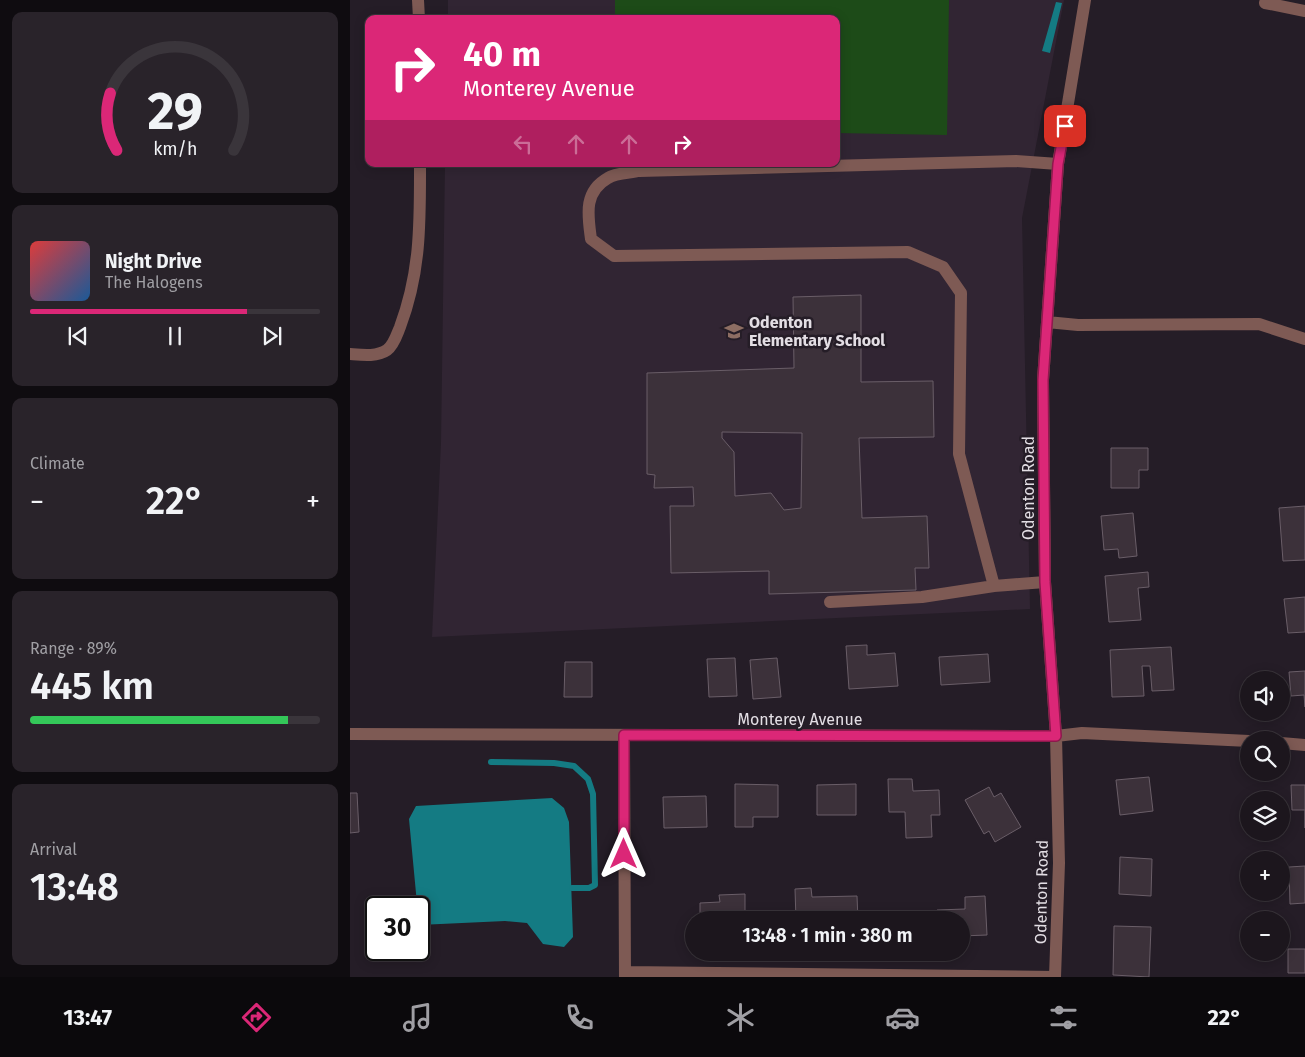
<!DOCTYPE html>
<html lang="en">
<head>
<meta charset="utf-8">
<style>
	body { margin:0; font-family:"Fira Sans",sans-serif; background:#29232a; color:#f1f3f6; height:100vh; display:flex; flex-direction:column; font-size:19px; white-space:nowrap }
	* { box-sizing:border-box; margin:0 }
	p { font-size:16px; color:#a09fa4 }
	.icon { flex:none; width:28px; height:28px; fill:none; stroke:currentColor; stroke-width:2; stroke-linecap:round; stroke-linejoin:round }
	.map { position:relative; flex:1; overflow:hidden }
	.drawer { display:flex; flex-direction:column; gap:12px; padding:12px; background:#0f0c10; width:350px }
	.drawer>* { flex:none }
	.hud { position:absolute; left:15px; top:15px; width:475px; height:152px; border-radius:10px; box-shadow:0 2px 12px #0003,0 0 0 1px #3a353b; background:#db2777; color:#fff; overflow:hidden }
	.controls { position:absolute; left:890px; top:671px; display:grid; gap:10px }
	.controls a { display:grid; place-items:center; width:50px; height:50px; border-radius:50%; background:#1c161d; box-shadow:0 2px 12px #0003,0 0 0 1px #3a353b; font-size:25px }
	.speed { position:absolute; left:15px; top:896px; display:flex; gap:10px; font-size:25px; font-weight:700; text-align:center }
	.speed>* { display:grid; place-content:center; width:65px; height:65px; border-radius:50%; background:#1c161d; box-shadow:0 2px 12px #0003,0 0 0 1px #3a353b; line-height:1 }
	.speed .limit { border:2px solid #111; border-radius:8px; background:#fff; color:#111 }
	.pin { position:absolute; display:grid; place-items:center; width:42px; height:42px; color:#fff; margin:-21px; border-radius:10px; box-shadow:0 2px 8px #0006 }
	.me { position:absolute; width:55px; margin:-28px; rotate:0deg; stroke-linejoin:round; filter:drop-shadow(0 0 4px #0008) }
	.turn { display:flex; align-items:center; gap:18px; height:105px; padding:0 15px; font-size:22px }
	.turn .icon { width:65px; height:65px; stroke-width:2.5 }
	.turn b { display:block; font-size:35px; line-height:42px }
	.lanes { display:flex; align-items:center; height:48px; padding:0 15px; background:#0003; justify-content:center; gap:25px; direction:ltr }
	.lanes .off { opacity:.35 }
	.big { font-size:38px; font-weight:600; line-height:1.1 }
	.drawer .widget { flex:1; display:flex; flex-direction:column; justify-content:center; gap:8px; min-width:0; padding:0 18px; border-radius:10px; background:#29232a }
	.drawer .dial { align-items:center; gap:0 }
	.dial svg { height:130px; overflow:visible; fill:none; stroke:#3a353b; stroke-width:7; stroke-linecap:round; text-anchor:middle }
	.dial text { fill:#f1f3f6; stroke:none }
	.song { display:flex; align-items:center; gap:15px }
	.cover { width:60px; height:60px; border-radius:8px; background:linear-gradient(135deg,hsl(0 70% 55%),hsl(210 70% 35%)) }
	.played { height:5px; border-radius:2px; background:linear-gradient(90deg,#db2777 75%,#3a353b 75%) }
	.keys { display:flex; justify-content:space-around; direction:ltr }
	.heat { display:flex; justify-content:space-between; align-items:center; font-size:28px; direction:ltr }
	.charge { height:8px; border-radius:4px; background:linear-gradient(90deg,#34c759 89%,#3a353b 0) }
	.trip { position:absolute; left:335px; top:911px; width:285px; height:50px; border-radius:25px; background:#1c161d; box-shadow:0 2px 12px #0003,0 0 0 1px #3a353b; font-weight:600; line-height:50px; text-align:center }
	.tabs { display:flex; height:80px; justify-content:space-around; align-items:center; background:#0b090c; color:#a09fa4 }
	.tabs .icon { width:35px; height:35px }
	.tabs .active { color:#db2777 }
	.tabs b { font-size:22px; color:#f1f3f6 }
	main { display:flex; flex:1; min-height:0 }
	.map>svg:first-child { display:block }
	.built { fill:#312533 }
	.green { fill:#1d4b18 }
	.water { fill:#147b83 }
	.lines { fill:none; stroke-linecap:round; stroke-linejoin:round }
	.stream { stroke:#147b83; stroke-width:6 }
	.building { fill:#3c313a; stroke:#6a5e68; fill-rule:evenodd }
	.minor { stroke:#7e5a54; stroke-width:12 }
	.route-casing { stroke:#8e194d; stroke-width:12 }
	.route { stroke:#db2777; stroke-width:9 }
	.labels { text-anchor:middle; stroke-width:5; stroke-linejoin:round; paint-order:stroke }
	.poi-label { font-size:16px; font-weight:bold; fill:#e3dee4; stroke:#251d27; text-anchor:start }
	.street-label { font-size:16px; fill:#e3dee4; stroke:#251d27 }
</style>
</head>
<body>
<main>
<section class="drawer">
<div class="widget dial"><svg viewBox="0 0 100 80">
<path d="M14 69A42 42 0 1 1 86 69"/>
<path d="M14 69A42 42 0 0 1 10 34" stroke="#db2777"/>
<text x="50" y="56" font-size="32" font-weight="700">29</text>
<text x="50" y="72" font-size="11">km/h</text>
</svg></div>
<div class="widget">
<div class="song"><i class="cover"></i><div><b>Night Drive</b><p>The Halogens</p></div></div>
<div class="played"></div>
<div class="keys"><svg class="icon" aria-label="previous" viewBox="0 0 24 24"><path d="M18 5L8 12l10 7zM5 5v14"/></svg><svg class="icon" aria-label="pause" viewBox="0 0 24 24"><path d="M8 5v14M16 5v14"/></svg><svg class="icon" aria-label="next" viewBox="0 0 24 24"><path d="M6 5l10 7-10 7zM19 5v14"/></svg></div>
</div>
<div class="widget"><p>Climate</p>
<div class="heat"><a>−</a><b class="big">22°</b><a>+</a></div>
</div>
<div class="widget"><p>Range · 89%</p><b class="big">445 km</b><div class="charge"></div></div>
<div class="widget"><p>Arrival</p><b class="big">13:48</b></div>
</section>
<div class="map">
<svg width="955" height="977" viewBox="0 0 955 977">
	<rect width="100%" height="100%" fill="#251d27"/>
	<path class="built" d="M98 0H714L672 218 680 609 82 637 91 443 95 164H486V19H98Z"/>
	<path class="green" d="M265 0H599L597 135 486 133V19H265Z"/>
	<path class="water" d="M706 2 712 3 700 53 692 51Z
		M202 798 214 808 219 822 223 937 214 947 193 944 177 923 155 921 69 925 59 819 66 806Z"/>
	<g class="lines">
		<path class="stream" d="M141 762 204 763 224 766 238 779 243 794 245 885 239 888H222"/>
	</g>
	<path class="building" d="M511 295V382L583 381 584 437 509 438 512 518 577 516 579 568H565L566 590 419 594V571L321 573 320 506H344L343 487 304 488 305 475 297 474V373L444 368 443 297ZM372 432 452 433 451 508 434 510 421 493 385 496 384 452 372 438Z
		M761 448H798V470H789V488H761Z
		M955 506V560L933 561 929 508Z
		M783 513 787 556 769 558 768 549 754 550 751 516Z
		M798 572 799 587 788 588 791 620 759 622 755 576Z
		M955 597V632L938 633 934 599Z
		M517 645V655L545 653 548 686 499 689 496 646Z
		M821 647 824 690 802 691 800 666H792L794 696 762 697 760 650Z
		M638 654 640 682 591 685 589 657Z
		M385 658 387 696 359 697 357 659Z
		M427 658 431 697 403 699 400 660Z
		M215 662H242V697H214Z
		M955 671V707L954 695 941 696 939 672Z
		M799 777 803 811 770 815 766 780Z
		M538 779H562L563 791 589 790 590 815H581L582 837 556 838 555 812H539Z
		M385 784 428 785V817H403V827H385Z
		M506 784V815H467V785Z
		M941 785H955V828V810H942Z
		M639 787 644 797 651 793 671 827 645 842 639 831 634 834 615 800Z
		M0 793H7L9 832 0 833Z
		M356 796 357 827 314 828 313 797Z
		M770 857 802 859 801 896 769 894Z
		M955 866V903L940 904 939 867Z
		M461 888 462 897 507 896 508 920H446L445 889Z
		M395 894V920H350V903L370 902 369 895Z
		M635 896 637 935 611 936V920H587V910L615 909V897Z
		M764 926 801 927 799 977 763 975Z
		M938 949H955V973H938Z"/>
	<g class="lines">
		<path class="minor" d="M68 0 69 19
			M916 0 915 3 955 11
			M697 322 728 325 909 324 955 339
			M0 354C12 355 27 357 37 350 44 345 47 334 50 327 71 271 70 222 70 164
			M644 586 609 454 611 293 593 267 558 252 264 256 241 239C238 216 233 192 258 178 265 173 280 173 289 171L666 161 708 164
			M480 602 572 597 644 586 695 582
			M0 734 706 736 732 733 899 741
			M274 735 275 977
			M931 743 955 745
			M275 972 705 977
			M705 977 709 863 706 736 695 582 693 380 708 164 735 0"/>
	</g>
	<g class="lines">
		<g class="route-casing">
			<path id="route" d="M274 854V735L706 736 695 582 693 380 708 164 715 126"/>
		</g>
		<use href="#route" class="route"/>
	</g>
	<defs>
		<g id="school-bare" transform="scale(1.5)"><path d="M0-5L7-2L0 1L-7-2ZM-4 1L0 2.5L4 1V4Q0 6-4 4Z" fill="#8d6e63" stroke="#251d27" stroke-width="2.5" paint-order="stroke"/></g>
	</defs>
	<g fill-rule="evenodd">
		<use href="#school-bare" x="384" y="331"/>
	</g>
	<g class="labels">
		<g class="poi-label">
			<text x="399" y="328">Odenton<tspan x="399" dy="18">Elementary School</tspan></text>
		</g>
		<g class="street-label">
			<text transform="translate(678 488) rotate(-90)" y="6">Odenton Road</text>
			<text x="450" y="725">Monterey Avenue</text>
			<text transform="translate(691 892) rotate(-89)" y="6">Odenton Road</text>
		</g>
	</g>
</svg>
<div class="controls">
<a><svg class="icon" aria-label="sound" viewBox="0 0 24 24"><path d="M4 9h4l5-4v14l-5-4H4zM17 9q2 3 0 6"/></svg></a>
<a><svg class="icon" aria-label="search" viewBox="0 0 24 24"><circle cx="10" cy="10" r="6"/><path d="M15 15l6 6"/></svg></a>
<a><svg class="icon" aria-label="layers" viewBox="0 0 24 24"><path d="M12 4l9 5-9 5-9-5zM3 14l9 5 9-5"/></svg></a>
<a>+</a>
<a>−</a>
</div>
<div class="speed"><div class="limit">30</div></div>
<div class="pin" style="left:715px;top:126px;background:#d93025"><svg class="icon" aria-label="arrive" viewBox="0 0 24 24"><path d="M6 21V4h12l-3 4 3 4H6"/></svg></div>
<svg class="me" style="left:274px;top:854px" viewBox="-20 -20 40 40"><path d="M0-17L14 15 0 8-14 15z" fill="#db2777" stroke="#fff" stroke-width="4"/></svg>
<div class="trip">13:48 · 1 min · 380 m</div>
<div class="hud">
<div class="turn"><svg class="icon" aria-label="right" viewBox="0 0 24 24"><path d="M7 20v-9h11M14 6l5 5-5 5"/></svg><div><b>40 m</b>Monterey Avenue</div></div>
<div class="lanes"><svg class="icon off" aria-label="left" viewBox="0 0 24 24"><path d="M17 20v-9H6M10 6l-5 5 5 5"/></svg><svg class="icon off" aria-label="ahead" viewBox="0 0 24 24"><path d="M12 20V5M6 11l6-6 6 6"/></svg><svg class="icon off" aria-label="ahead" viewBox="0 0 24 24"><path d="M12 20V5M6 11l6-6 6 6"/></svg><svg class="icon" aria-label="right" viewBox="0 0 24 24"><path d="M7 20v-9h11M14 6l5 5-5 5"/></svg></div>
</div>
</div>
</main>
<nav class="tabs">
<b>13:47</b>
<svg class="icon active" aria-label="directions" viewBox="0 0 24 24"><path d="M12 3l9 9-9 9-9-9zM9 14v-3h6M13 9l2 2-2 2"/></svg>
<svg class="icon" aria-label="music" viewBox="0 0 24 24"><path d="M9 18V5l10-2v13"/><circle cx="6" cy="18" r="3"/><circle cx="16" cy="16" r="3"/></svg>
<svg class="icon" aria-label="phone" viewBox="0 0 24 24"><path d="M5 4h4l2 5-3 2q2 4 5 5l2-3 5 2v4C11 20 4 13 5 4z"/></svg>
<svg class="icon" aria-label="climate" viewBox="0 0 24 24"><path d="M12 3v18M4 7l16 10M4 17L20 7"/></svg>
<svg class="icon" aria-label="car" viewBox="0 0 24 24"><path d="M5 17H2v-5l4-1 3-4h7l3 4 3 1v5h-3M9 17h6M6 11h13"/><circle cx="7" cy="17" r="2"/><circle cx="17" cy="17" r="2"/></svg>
<svg class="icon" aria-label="filters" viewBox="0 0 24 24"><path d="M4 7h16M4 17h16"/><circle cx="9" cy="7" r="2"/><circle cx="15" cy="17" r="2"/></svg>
<b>22°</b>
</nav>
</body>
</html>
